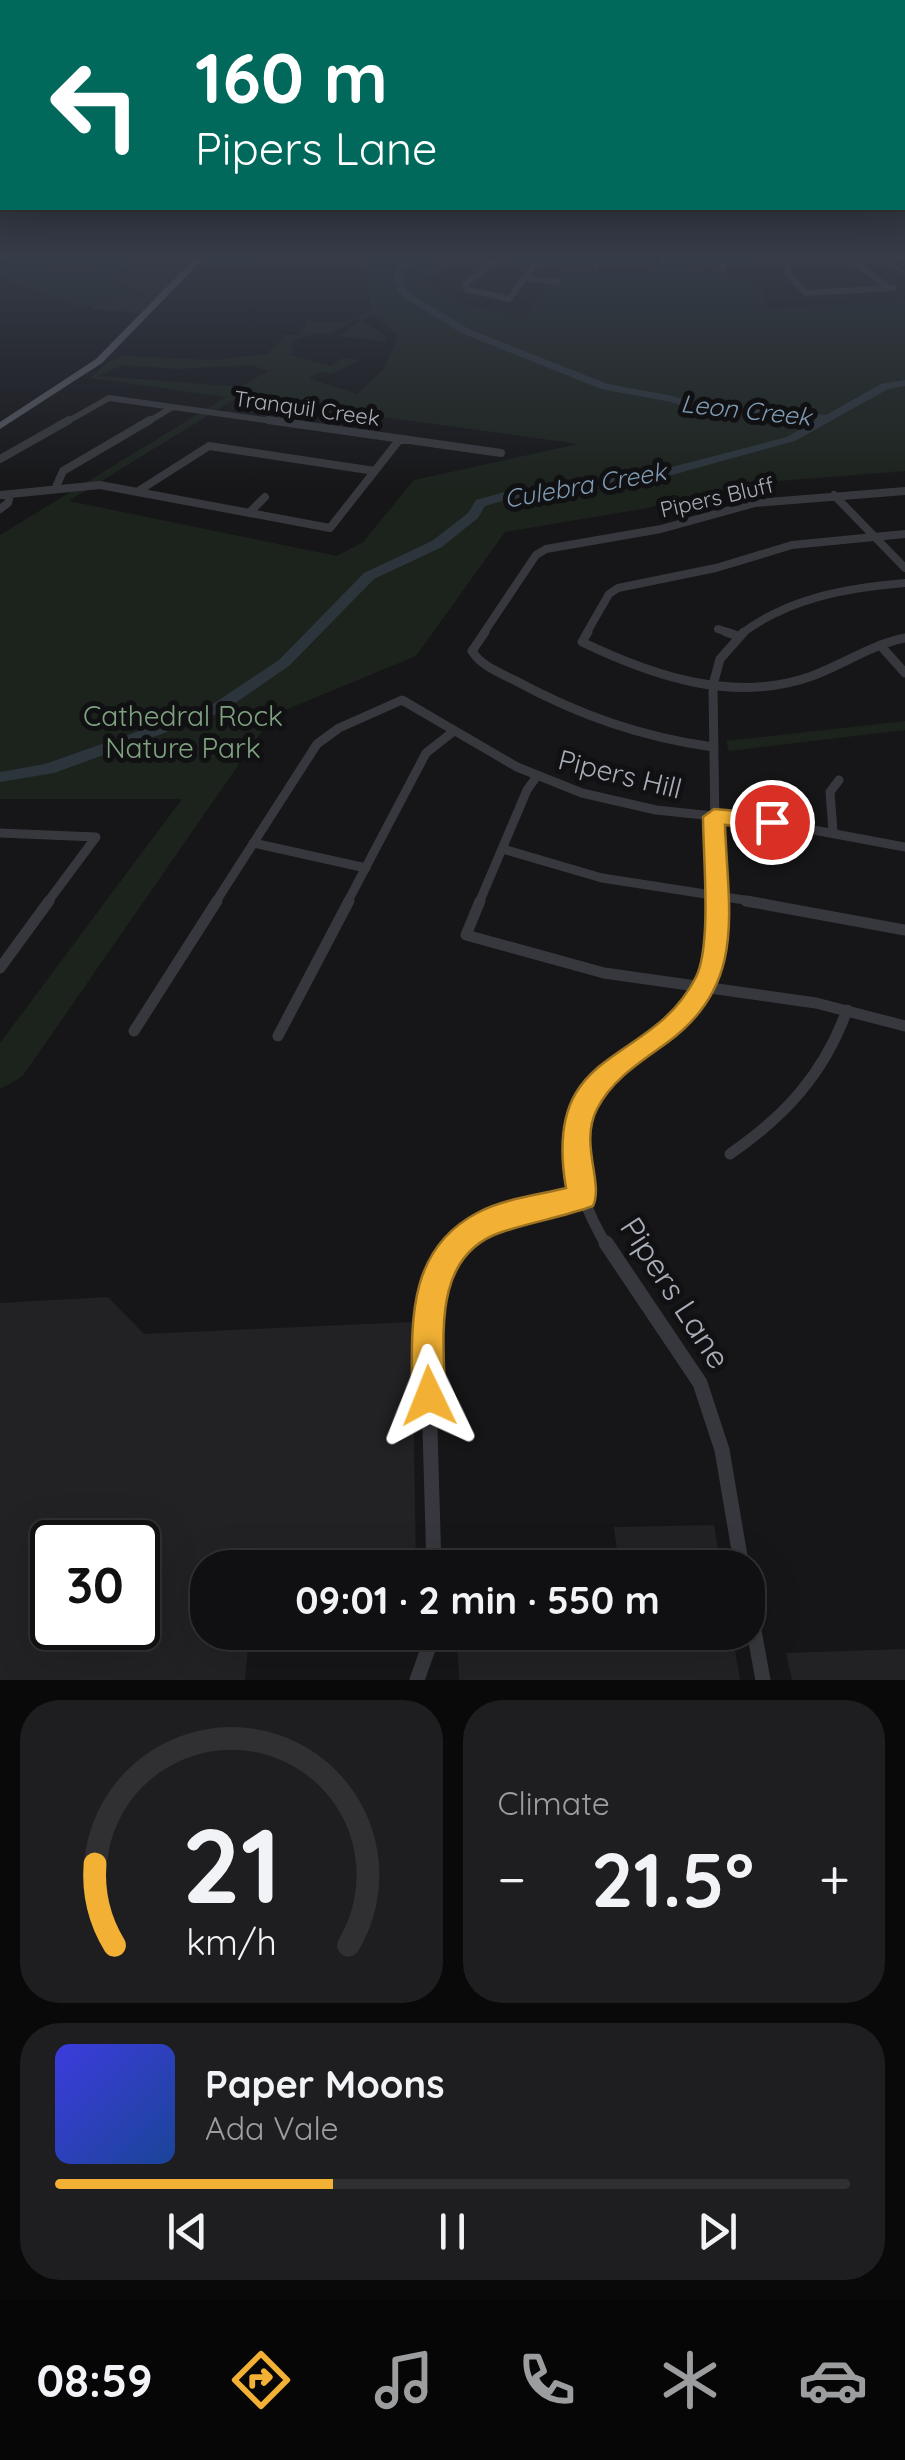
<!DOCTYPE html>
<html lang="en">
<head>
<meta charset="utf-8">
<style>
	body { margin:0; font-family:Quicksand,sans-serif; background:#1e1e20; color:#f1f3f6; height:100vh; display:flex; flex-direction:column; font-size:38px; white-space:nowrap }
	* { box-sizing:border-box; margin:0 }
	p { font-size:32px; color:#9c9d9f }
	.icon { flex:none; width:55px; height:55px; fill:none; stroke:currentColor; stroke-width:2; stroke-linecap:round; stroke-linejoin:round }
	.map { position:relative; height:1680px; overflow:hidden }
	.side { display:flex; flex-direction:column; gap:20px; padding:20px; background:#09090a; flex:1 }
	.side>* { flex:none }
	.banner { position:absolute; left:0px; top:0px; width:905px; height:210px; box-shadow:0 10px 40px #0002,0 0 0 2px #303032; background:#00695c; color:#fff; overflow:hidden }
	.speed { position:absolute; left:30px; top:1520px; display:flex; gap:20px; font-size:50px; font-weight:700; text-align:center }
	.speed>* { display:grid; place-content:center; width:130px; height:130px; border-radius:50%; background:#101012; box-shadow:0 10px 40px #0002,0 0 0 2px #303032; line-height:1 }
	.speed .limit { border:5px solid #111; border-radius:15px; background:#fff; color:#111 }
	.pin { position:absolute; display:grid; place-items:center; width:85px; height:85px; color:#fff; margin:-42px; border:5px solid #fff; border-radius:50%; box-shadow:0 2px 10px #0007 }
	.me { position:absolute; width:110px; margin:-55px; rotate:358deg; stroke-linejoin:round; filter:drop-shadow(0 0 8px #0008) }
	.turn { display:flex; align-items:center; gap:35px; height:210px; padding:0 30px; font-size:45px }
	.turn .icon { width:130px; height:130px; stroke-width:2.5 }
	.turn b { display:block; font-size:70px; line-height:85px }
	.big { font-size:75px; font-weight:700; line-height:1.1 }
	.side .card { flex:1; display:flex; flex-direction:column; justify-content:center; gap:15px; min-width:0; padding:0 35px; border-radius:40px; background:#1e1e20 }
	.side .dial { align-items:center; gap:0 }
	.dial svg { height:260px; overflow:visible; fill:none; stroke:#303032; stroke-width:7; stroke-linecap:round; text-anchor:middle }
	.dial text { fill:#f1f3f6; stroke:none }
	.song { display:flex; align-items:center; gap:30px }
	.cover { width:120px; height:120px; border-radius:15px; background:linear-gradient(135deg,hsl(240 70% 55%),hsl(220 70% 35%)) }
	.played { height:10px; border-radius:5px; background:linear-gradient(90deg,#f2b134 35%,#303032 35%) }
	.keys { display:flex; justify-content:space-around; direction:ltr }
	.heat { display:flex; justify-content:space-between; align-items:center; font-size:55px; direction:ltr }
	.side .tiles { flex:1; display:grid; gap:20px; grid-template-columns:1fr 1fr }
	.card:last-child { grid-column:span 2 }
	.trip { position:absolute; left:190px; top:1550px; width:575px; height:100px; border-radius:40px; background:#101012; box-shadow:0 10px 40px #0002,0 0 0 2px #303032; font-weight:700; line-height:100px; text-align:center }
	.dock { display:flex; height:160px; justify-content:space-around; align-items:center; background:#060607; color:#9c9d9f }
	.dock .icon { width:70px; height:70px }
	.dock .on { color:#f2b134 }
	.dock b { font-size:45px; color:#f1f3f6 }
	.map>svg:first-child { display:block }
	.built { fill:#222225; fill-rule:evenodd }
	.green { fill:#1c231d; fill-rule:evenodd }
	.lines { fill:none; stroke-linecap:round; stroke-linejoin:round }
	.stream { stroke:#2c353c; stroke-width:2.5 }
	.river { fill:#2c353c; fill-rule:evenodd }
	.minor-far4 { stroke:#37383d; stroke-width:6 }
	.minor-far3 { stroke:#37383d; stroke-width:8 }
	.minor-far2 { stroke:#37383d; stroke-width:9 }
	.minor-far1 { stroke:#37383d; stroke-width:11 }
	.minor { stroke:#37383d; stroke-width:15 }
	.primary { fill:#53555c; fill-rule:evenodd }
	.route { fill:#f2b134; stroke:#9d7322; stroke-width:2.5 }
	.labels { text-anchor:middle; stroke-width:10; stroke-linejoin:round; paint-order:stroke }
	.far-street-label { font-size:22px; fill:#a8adb8; stroke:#111113 }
	.far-water-label { font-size:25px; font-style:italic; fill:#7f9bb3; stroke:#111113 }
	.park-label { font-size:28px; fill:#7fa381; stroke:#111113 }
	.street-label { font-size:28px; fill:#a8adb8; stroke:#111113 }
	.near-street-label { font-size:32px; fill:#a8adb8; stroke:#111113 }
</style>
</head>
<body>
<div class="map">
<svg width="905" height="1680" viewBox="0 0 905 1680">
	<rect width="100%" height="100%" fill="#161618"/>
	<path class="built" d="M145 255H197L142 313 91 309Z
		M108 1297 144 1334 412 1322 416 1567 208 1568V1632L319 1633 249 1637 245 1680H0V1303ZM138 1542V1628H52V1542Z
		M714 1525 721 1567H619L614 1527Z
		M520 1633H732L740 1680H459L457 1635Z
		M905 1649V1680H792L786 1653Z"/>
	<path class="green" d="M0 255 48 268 86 267 145 255 116 282 148 294 83 307 0 278Z
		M369 255H431L429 263 434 270 458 255H467L427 281C452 308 490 312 526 313L564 268 636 274 664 264 691 267 749 281 763 290 767 309 905 300V471L753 483 647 508 505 532 416 656 273 715 22 1077 0 1089V1043L182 799H0V535L226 397 90 378 109 361 124 356 214 360 267 354 285 336 257 334 299 335 307 320C332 326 350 323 372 310L363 272ZM372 314 398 335 384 369 357 394 308 378 321 372 331 374 359 360 343 358 331 366 290 355 294 349 291 344C301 337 319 329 330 335L358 318 361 321 338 336 387 342 385 335 363 321ZM122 365 177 369 251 365 268 371 233 391 231 386 98 376ZM238 397 578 444 414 480 363 542 337 556 69 501Z
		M905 721V730L729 751 726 741Z"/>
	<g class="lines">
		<path class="stream" d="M880 255 905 274"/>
		<path class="river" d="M405 255H414L403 275 406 291 469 329 608 384 673 396 709 408 753 407 826 415 881 384 905 380V386L888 389 795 441 650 481 509 499 485 506 478 518 442 547 374 579 289 666 222 712 54 773 0 782V772L45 764 210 706 279 660 364 573 432 541 468 513 476 500 508 491 649 473 787 437 816 420 753 413 708 414 671 402 601 389 461 333 399 294 393 275Z"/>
		<path class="minor-far4" d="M505 255 466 283V289L509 299 542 255
			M791 255 787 273 806 293 893 288
			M845 255 887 286
			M663 261 666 255
			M596 267 604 255
			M721 271 729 255
			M525 278 557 282
			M65 423 109 398 286 423
			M146 423 171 408"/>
		<path class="minor-far3" d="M268 420 501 453
			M0 459 69 420
			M56 487 63 471 150 420
			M140 490 209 446 375 471
			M0 495 100 485 330 528 400 439
			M834 495 905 568
			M0 509 8 503 10 495
			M249 513 265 497
			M718 629 733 634
			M483 634 536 555 546 549 661 529 755 503 905 491
			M586 634 609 594 618 588 716 568 792 545 905 534
			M741 634C789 598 846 588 905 583"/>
		<path class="minor-far2" d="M485 632 472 651C481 666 500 673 516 681 579 715 641 737 713 747
			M588 632 582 642C653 676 734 704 812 676 844 664 871 645 905 638
			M726 632 735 635
			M880 645 905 673
			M833 831 830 792 839 780
			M0 833 96 837 47 903
			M253 843 366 868
			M503 849 602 878 764 903
			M215 903 317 744 339 728 402 700 517 767 582 793 656 810 771 822 905 847
			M347 903 426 753 454 731
			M479 903 527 790 537 776
			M716 903 713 685 720 659 744 632"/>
		<path class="minor-far1" d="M480 901 466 935 604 973 816 1003 905 1026
			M746 901 905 930
			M0 968 49 901
			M134 1031 217 901
			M278 1036 349 901
			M730 1154C785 1116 824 1074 847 1010
			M456 1246C494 1215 535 1207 582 1197
			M607 1246C567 1181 558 1113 622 1061 646 1042 675 1028 694 1004 716 974 716 936 716 901"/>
		<path class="minor" d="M606 1243 700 1383 722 1450 742 1568
			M434 1568 427 1326 434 1279 459 1243
			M748 1598 763 1680
			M417 1680 434 1632"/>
		<path class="primary" d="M198 255H207L102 363 0 429V422L96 359Z"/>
	</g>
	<linearGradient id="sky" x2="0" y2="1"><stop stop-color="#0c0c0d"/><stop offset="0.52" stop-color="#363c48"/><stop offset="1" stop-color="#363c48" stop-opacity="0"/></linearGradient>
	<rect width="905" height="491" fill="url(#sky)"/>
	<path class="route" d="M714 809 772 814 783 822 772 830 725 825C728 912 747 984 668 1042 642 1061 612 1079 597 1109 579 1144 604 1182 593 1206 563 1217 532 1222 502 1232 431 1255 444 1338 445 1396L441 1408 429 1413 417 1408 412 1396C412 1326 405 1251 477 1213 503 1199 538 1195 566 1188 541 1043 650 1068 696 977 712 945 703 855 703 817Z"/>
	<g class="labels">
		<g class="far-street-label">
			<text transform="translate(307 408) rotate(8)" y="8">Tranquil Creek</text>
			<text transform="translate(717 497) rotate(-13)" y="8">Pipers Bluff</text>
		</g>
		<g class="far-water-label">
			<text transform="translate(746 410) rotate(6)" y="9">Leon Creek</text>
			<text transform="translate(585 485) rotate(-10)" y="9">Culebra Creek</text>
		</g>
		<g class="park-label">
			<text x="183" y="726">Cathedral Rock<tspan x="183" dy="32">Nature Park</tspan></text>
		</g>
		<g class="street-label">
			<text transform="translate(620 774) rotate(14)" y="10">Pipers Hill</text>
		</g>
		<g class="near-street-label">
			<text transform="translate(675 1293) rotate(57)" y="11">Pipers Lane</text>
		</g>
	</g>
</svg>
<div class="speed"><div class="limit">30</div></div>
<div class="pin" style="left:772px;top:822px;background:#d93025"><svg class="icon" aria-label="arrive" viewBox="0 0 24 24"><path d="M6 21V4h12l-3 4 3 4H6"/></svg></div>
<svg class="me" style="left:429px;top:1396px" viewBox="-20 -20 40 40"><path d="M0-17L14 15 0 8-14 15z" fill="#f2b134" stroke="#fff" stroke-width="4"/></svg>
<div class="trip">09:01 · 2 min · 550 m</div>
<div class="banner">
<div class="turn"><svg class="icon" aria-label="left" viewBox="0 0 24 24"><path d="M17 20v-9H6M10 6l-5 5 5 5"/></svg><div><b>160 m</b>Pipers Lane</div></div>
</div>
</div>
<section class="side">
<div class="tiles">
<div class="card dial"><svg viewBox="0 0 100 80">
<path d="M14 69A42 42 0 1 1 86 69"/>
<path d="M14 69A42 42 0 0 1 8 44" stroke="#f2b134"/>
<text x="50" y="56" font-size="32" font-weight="700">21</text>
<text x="50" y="72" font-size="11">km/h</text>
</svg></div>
<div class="card"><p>Climate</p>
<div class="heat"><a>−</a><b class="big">21.5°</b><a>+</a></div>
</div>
<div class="card">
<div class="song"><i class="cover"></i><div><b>Paper Moons</b><p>Ada Vale</p></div></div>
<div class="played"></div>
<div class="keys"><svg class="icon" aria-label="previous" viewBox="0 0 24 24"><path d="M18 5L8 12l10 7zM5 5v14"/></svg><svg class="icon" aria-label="pause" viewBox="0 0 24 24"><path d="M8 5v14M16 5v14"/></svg><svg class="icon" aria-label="next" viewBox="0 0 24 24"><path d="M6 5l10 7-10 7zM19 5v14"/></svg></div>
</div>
</div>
</section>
<nav class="dock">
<b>08:59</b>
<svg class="icon on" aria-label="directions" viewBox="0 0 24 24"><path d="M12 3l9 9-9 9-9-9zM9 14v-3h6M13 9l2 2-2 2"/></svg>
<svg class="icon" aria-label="music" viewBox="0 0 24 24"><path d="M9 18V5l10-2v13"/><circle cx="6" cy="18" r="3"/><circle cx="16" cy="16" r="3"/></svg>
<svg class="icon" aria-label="phone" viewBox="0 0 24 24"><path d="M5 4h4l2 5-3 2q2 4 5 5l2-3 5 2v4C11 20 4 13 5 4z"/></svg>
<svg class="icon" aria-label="climate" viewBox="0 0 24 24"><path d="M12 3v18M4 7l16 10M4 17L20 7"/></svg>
<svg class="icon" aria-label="car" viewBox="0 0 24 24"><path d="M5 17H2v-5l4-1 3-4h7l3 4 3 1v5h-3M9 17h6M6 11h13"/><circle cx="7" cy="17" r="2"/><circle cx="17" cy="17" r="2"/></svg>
</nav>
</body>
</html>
